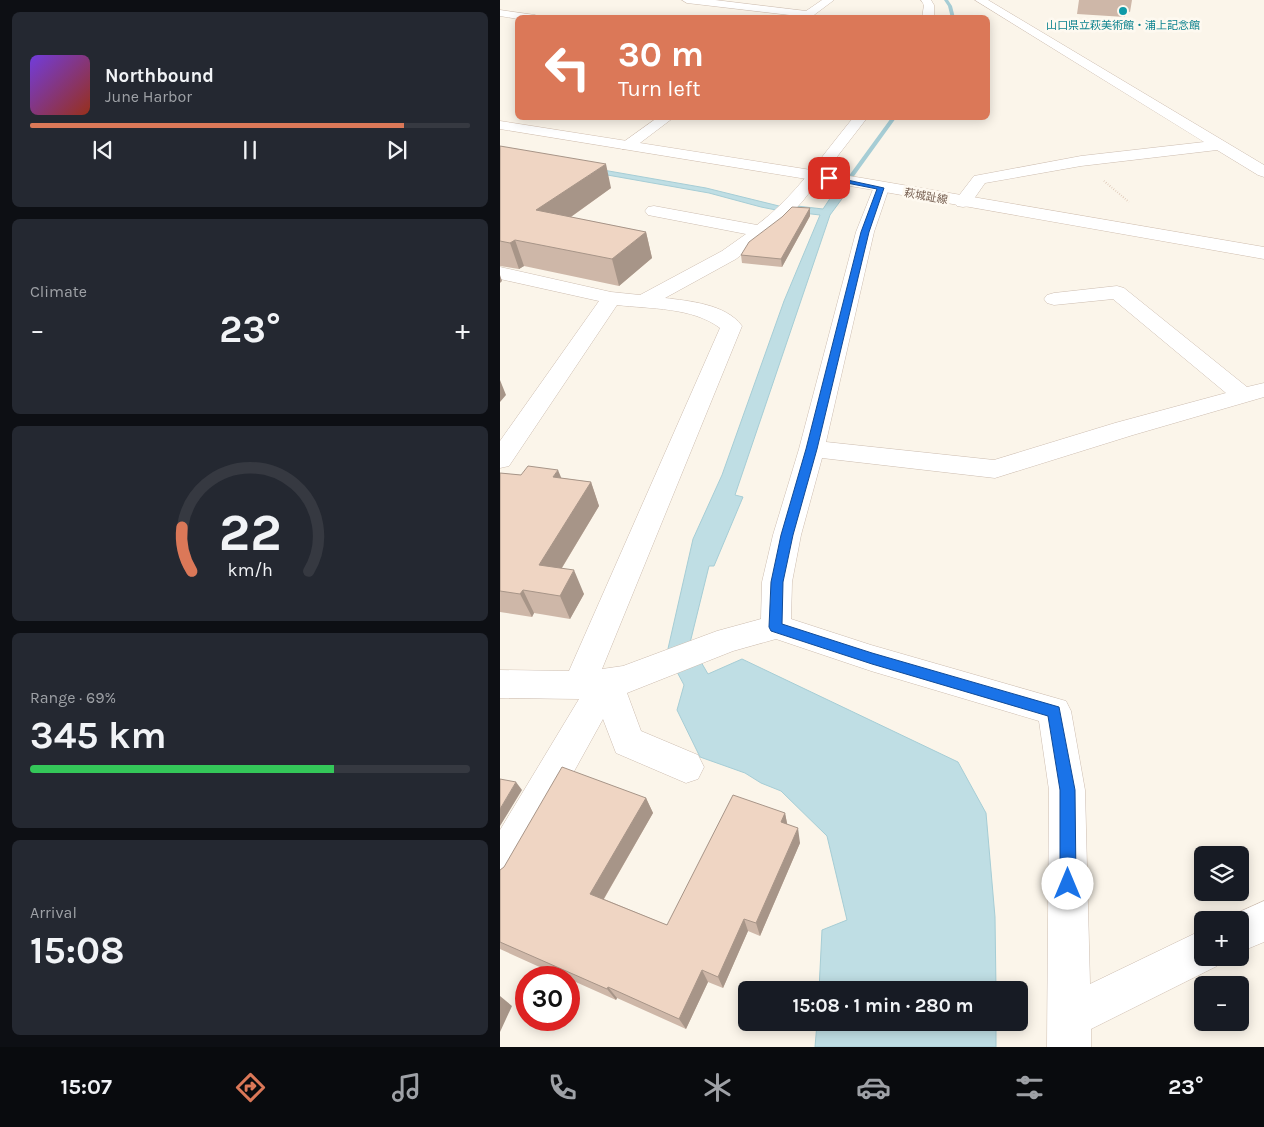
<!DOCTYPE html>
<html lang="en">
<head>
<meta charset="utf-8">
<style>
	body { margin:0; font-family:Karla,"Noto Sans JP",sans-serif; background:#242831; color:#f1f3f6; height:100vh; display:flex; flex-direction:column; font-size:19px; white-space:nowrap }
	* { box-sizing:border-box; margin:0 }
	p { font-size:16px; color:#9ea1a6 }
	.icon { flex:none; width:28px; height:28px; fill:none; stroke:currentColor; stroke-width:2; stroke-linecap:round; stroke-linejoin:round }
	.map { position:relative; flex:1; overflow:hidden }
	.sheet { display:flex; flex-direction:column; gap:12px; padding:12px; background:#0d0f14; width:500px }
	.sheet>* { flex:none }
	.top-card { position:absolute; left:15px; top:15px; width:475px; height:105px; border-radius:8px; box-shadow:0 2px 12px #0003; background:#db7858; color:#fff; overflow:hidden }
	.controls { position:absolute; left:694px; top:846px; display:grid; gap:10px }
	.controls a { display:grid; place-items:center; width:55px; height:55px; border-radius:8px; background:#171b24; box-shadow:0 2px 12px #0003; font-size:25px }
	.speed { position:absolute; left:15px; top:966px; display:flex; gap:10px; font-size:25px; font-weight:700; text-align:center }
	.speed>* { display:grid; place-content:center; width:65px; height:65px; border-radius:50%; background:#171b24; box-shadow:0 2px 12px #0003; line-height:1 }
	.speed .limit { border:8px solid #d22; background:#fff; color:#111 }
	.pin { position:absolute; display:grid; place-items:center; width:42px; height:42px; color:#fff; margin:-21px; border-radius:10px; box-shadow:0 2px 8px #0006 }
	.me { position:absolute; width:55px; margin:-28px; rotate:0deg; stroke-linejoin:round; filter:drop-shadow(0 0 4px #0008) }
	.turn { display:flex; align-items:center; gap:18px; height:105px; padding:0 20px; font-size:22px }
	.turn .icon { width:65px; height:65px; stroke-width:2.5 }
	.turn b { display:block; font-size:35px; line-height:42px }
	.big { font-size:38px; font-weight:700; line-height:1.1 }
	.sheet .tile { flex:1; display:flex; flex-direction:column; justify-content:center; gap:8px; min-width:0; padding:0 18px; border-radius:8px; background:#242831 }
	.sheet .dial { align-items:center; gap:0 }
	.dial svg { height:130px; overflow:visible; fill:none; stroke:#363941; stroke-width:7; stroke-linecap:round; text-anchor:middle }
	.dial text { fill:#f1f3f6; stroke:none }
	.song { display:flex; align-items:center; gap:15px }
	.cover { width:60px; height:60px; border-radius:8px; background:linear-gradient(135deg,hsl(260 70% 55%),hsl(10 70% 35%)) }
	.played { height:5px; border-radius:2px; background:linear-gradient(90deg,#db7858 85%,#363941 85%) }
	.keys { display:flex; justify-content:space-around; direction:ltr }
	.heat { display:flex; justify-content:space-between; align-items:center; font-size:28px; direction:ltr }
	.charge { height:8px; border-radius:4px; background:linear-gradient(90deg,#34c759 69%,#363941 0) }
	.trip { position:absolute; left:238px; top:981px; width:290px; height:50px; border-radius:8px; background:#171b24; box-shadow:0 2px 12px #0003; font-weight:700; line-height:50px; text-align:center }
	.tab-bar { display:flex; height:80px; justify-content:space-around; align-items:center; background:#090b0e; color:#9ea1a6 }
	.tab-bar .icon { width:35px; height:35px }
	.tab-bar .selected { color:#db7858 }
	.tab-bar b { font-size:22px; color:#f1f3f6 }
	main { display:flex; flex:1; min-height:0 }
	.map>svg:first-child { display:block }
	.water { fill:#bfdee4; stroke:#a6cdd5 }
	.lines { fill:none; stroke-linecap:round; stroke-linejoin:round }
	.stream { fill:#a6cdd5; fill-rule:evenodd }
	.street-casing { stroke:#cdbdb0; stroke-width:1 }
	.secondary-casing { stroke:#cfbdae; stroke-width:1 }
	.path { stroke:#d4b8a6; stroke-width:2; stroke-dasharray:0.5 2; stroke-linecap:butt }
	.street { fill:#fff; fill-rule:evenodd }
	.secondary { fill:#fff; fill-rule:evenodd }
	.wall { fill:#ceb7a8 }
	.shaded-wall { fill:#a79588 }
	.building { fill:#efd5c3; stroke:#a79588 }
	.route { fill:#1a73e8; stroke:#114b97 }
	.culture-dot { fill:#0f9aa8; stroke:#fef9f0; stroke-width:2 }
	.labels { text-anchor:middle; stroke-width:5; stroke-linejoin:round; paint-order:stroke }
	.far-culture-label { font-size:11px; fill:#0d838f; stroke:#fef9f0 }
	.far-street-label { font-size:11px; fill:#745d4f; stroke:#fef9f0 }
</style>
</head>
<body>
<main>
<section class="sheet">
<div class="tile">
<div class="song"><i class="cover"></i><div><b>Northbound</b><p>June Harbor</p></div></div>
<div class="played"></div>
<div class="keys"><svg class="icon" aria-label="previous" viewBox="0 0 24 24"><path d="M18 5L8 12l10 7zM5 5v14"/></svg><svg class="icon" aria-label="pause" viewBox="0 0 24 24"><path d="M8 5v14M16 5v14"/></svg><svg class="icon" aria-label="next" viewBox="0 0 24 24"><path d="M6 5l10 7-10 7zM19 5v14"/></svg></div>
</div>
<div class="tile"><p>Climate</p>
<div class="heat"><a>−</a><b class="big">23°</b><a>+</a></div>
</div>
<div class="tile dial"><svg viewBox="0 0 100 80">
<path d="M14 69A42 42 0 1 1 86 69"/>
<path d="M14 69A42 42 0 0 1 8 42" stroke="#db7858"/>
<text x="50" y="56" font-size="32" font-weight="700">22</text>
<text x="50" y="72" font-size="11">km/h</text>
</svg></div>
<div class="tile"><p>Range · 69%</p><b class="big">345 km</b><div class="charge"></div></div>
<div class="tile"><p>Arrival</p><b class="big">15:08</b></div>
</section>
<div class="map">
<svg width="764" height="1047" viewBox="0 0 764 1047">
	<rect width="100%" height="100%" fill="#fbf5ea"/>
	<path class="water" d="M0 152 206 188 279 206 276 210 261 207 209 193 0 156Z
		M335 191 347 192 330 215 235 495 243 497 214 566H209L190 643 208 674 242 659 458 762 486 813 495 917 496 990H319L322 930 347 920 327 836 281 791 261 783 245 773 200 757 177 710 184 685 167 653 193 539 222 475 284 301 320 215 294 212 297 206 323 209Z
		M317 1023H496V1047H315Z"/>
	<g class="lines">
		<path class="stream" d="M444 0H448L452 6 455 18H451L448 6Z
			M391 118H396L344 190H340V188Z"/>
		<g class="street-casing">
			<path id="street" d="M182 0H215L306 11 322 0H334L310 18H297L298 16 187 3Z
				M421 0H431L434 5V18H422L424 5Z
				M475 0H488L764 165V177L758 175 717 150 581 166 485 183 469 206 463 207 457 206 454 202 474 176 581 156 704 142Z
				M0 10 35 15 40 18 18 19 0 16Z
				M157 118H173L132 149H122L119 146 122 143Z
				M353 118H367L302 202 281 224 236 259 165 298C189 301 226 304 242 326L102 669 123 666 217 631 261 619 262 582 273 535 299 449 356 232 375 184H387L389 188 374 232 326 442 494 460 615 423 726 393 613 299 554 305 547 303 544 299 547 295 554 293 617 286 624 288 747 387 764 383V397L633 435 495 478 322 458 301 535 292 582 291 619 371 645 566 701 571 711 585 790 590 984 702 930V958H720L717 966 591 1029V1047H547L549 790 539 721 371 671 276 639 233 651 127 693 141 731 198 755 204 767 198 779 186 783 116 753 103 719 14 880 0 885V830L79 699 0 698V670L69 671 220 328C192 307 150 309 117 305L9 466 0 468V441L99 301 0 279V267L111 292 140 295 222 251 246 234 148 215 145 211 148 207 154 206 257 225C295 197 323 154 353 118Z
				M764 901V942L740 952V920H725L726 918Z"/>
		</g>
		<g class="secondary-casing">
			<path id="secondary" d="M0 121 362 178 764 247V259L362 188 0 129Z"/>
		</g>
		<path class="path" d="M604 181 629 202"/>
		<use href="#street" class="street"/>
		<use href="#secondary" class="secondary"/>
	</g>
	<path class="wall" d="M579 0H632L630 12 626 11 625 17 577 14Z
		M0 146 111 188 71 217 146 232 152 258 119 286 24 266 19 269 0 266Z
		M310 208V216L282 267 242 263 241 255Z
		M0 473 21 475 62 478 91 482 99 506 62 568 84 594 70 619 34 613 32 617 0 612Z
		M146 798 153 813 104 899 167 925 285 813 287 824 300 843 260 936 248 931 223 988 208 982 186 1029 117 998 116 1000 69 979V978H64L0 949V870L4 867Z"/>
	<path class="shaded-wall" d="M106 164 111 188 44 236 36 210Z
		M310 208V216L282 267 281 259Z
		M146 232 152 258 119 286 112 259Z
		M15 240 24 266 19 269 10 243Z
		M0 275 2 281 0 283Z
		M0 380 6 395 0 402Z
		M58 470 68 494 53 477Z
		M91 482 99 506 49 589 39 565Z
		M74 570 84 594 70 619 60 596Z
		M23 590 34 613 32 617 20 594Z
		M16 782 22 790 0 826V809Z
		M146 798 153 813 99 907 90 894Z
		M285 813 288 828 281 822Z
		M298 828 300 843 260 936 256 923Z
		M244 919 248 931 223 988 218 977Z
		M202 970 208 982 186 1029 179 1019Z
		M108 987 117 998 116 1000 107 989Z
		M0 996 12 1006 0 1032Z"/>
	<path class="building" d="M0 146 106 164 36 210 146 232 112 259 15 240 10 243 0 241Z
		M292 207 310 208 281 259 241 255 249 242 282 217Z
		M28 466 58 470 53 477 91 482 39 565 74 570 60 596 23 590 20 594 0 591V473L21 475Z
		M62 767 146 798 90 894 167 925 233 795 285 813 281 822 298 828 256 923 244 919 218 977 202 970 179 1019 108 987 107 989 0 942V870L4 867Z
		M0 779 16 782 0 809Z"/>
	<path class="route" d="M329 176 384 188 369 232 317 449 293 535 283 582 282 624 372 653 559 707 575 790 576 884 573 890 568 893 562 890 560 884V790L548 716 372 664 271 631 269 627 271 582 281 535 306 449 361 232 377 189 327 179 326 178Z"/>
	<circle class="culture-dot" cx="623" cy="11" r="5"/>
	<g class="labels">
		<g class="far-culture-label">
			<text x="623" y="29">山口県立萩美術館・浦上記念館</text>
		</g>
		<g class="far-street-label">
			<text transform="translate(426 196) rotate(10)" y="4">萩城趾線</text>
		</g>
	</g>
</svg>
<div class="controls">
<a><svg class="icon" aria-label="layers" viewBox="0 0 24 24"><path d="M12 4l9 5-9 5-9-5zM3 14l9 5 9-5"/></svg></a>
<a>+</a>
<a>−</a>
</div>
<div class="speed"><div class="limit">30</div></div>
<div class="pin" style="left:329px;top:178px;background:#d93025"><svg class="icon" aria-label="arrive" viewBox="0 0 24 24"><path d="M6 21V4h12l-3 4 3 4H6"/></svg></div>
<svg class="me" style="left:568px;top:884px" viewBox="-20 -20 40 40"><circle r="19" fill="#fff"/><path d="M0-13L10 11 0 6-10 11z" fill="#1a73e8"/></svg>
<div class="trip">15:08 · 1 min · 280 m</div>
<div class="top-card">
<div class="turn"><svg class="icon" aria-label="left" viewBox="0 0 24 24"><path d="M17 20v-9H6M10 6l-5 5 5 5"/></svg><div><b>30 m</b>Turn left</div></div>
</div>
</div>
</main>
<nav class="tab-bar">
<b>15:07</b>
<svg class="icon selected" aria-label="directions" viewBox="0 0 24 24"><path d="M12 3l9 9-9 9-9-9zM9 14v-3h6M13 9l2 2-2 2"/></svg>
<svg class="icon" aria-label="music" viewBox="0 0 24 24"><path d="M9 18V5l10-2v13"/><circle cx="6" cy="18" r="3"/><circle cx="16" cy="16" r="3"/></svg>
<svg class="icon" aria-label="phone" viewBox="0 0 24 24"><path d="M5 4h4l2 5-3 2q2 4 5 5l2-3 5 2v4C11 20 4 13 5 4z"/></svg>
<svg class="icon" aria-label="climate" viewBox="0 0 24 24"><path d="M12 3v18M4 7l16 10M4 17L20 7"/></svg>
<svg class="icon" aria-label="car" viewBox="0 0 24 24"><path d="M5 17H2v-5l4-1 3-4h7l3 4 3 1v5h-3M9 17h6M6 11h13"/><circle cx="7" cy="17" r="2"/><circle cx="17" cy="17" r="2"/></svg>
<svg class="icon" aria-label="filters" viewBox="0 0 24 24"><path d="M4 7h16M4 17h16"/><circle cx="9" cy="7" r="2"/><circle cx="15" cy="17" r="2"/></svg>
<b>23°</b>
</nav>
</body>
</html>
